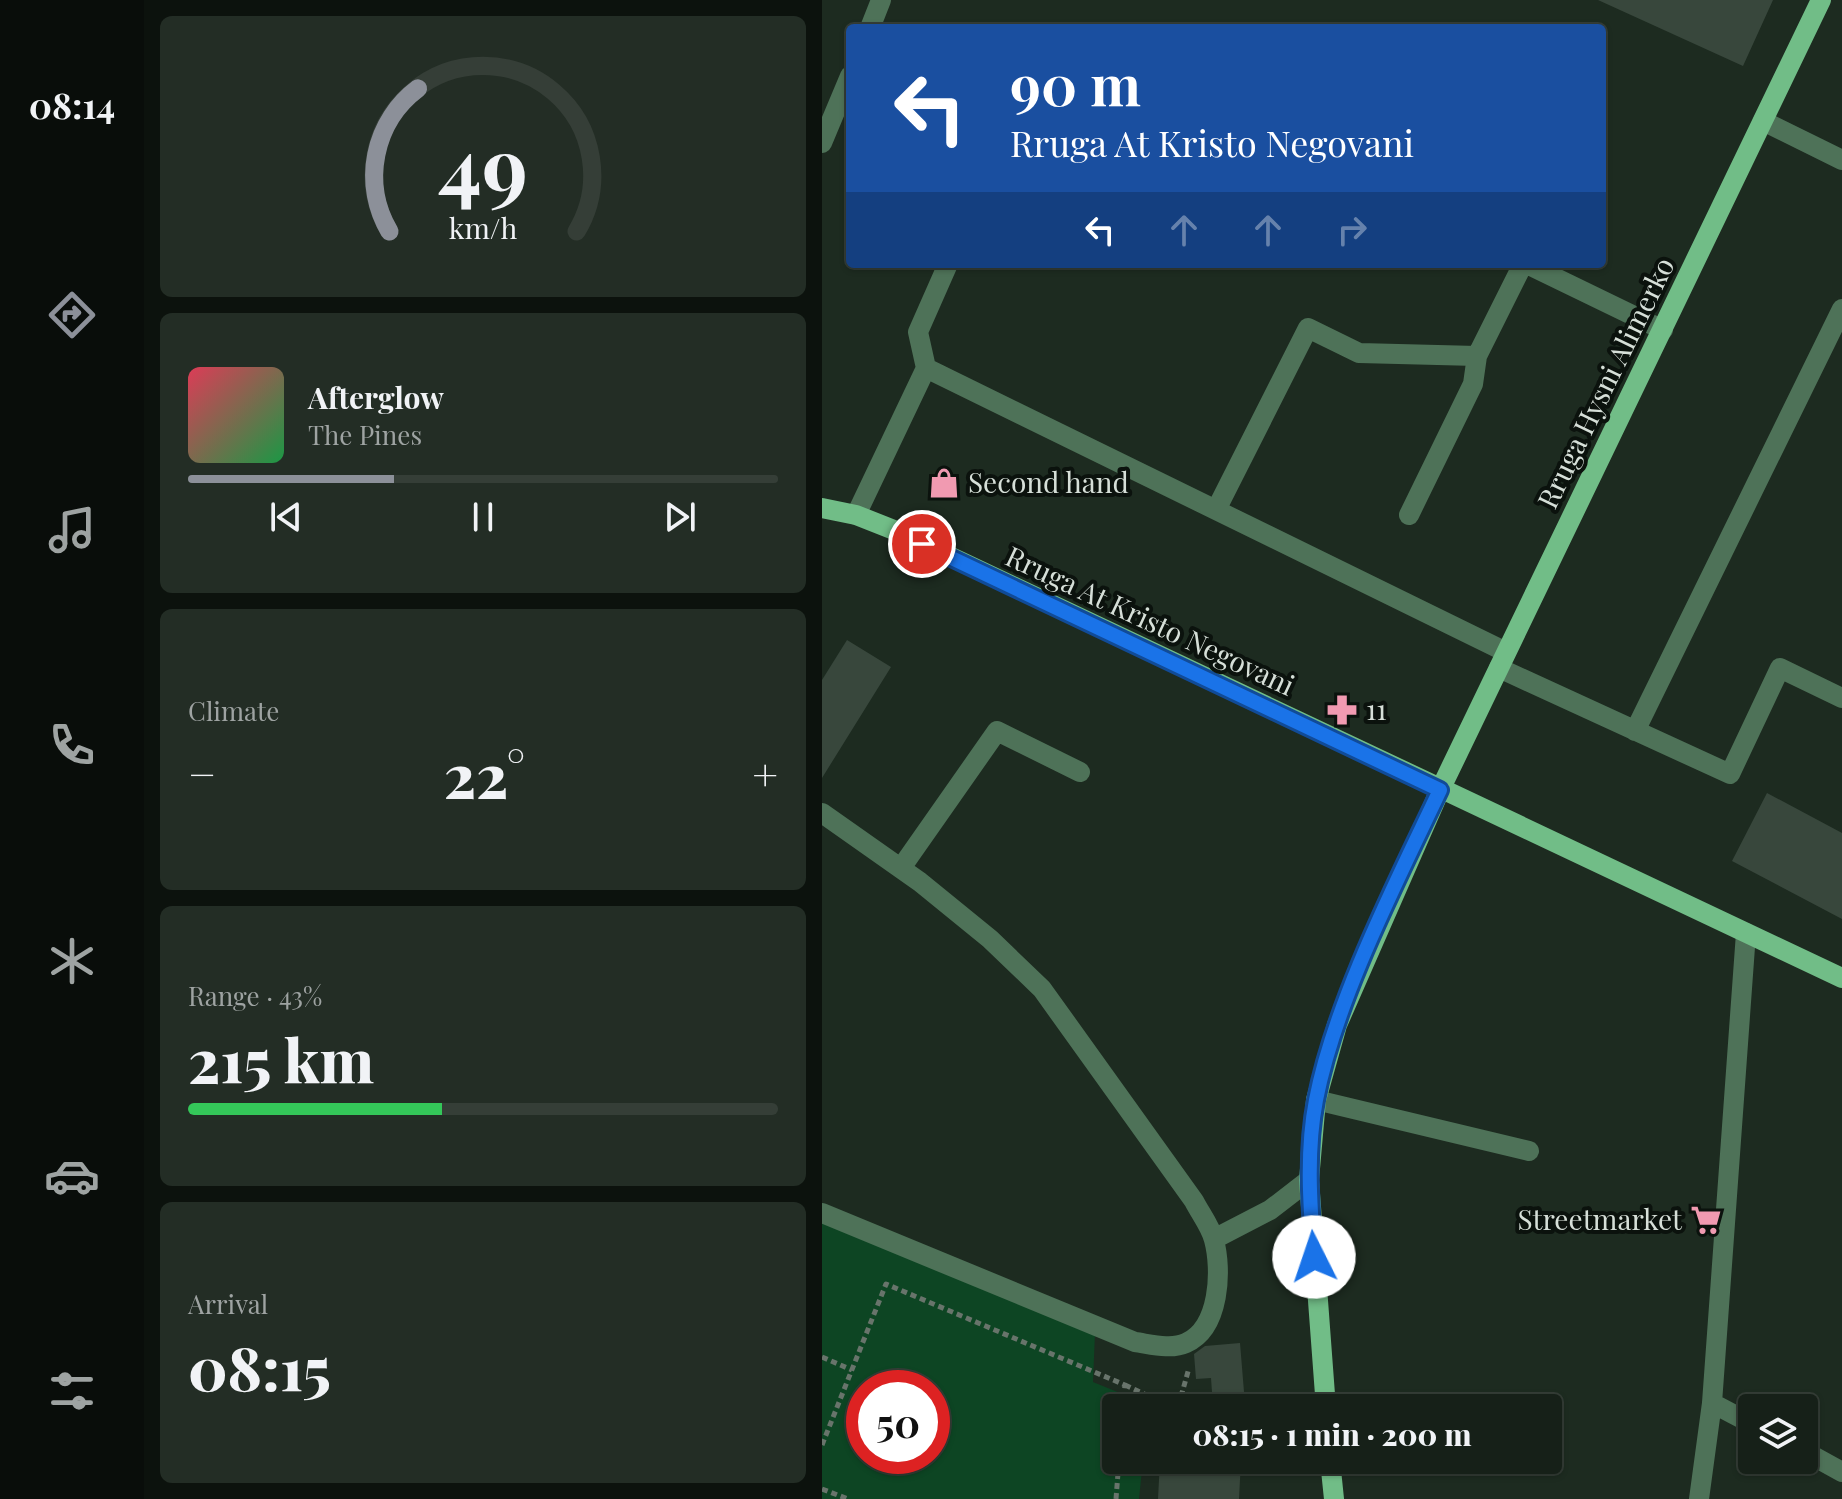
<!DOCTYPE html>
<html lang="en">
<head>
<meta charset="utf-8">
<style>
	body { margin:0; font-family:"Playfair Display",serif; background:#232d25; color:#f1f3f6; height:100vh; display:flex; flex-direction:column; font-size:30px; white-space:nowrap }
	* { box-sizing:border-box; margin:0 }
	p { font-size:26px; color:#9ea3a2 }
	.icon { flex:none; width:44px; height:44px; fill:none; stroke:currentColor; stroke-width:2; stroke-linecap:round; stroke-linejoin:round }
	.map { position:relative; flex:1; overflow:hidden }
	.drawer { display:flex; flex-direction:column; gap:16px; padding:16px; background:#0c120d; width:678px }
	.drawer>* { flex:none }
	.hud { position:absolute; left:24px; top:24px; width:760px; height:244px; border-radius:8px; box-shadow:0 2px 6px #0004,0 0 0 2px #353e37; background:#1a4fa0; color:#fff; overflow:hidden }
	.fabs { position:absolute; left:916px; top:1394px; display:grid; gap:16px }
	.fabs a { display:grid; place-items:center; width:80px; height:80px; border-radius:8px; background:#162018; box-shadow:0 2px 6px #0004,0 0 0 2px #353e37; font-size:40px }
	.speed { position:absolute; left:24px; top:1370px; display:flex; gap:16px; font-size:40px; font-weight:700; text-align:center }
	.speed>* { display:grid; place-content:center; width:104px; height:104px; border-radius:50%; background:#162018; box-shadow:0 2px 6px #0004,0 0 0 2px #353e37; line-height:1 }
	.speed .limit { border:12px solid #d22; background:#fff; color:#111 }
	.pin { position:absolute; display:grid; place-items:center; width:68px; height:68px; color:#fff; margin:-34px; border:4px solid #fff; border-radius:50%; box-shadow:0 2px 8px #0007 }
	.me { position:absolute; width:88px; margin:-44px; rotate:356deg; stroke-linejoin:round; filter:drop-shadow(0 0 6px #0008) }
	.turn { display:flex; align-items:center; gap:28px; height:168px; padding:0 32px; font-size:36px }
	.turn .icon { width:104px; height:104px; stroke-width:2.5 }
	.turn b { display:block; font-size:56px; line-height:68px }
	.lanes { display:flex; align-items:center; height:76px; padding:0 32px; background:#0003; justify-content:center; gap:40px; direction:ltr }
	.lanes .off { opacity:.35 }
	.big { font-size:60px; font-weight:800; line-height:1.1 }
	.drawer .card { flex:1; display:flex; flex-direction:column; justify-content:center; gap:12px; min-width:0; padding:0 28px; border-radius:12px; background:#232d25 }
	.drawer .dial { align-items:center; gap:0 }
	.dial svg { height:208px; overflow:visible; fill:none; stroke:#353e37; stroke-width:7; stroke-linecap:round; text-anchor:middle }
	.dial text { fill:#f1f3f6; stroke:none }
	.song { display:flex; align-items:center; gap:24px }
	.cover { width:96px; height:96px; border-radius:12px; background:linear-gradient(135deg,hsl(350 70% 55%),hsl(140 70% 35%)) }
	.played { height:8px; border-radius:4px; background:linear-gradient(90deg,#8c9099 35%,#353e37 35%) }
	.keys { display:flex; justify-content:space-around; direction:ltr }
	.heat { display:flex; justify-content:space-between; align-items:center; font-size:44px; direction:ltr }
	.charge { height:12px; border-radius:6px; background:linear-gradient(90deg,#34c759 43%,#353e37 0) }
	.trip { position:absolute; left:280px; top:1394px; width:460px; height:80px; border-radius:8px; background:#162018; box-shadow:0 2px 6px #0004,0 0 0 2px #353e37; font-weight:800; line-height:80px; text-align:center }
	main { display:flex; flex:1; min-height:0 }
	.dock { display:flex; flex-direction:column; width:144px; justify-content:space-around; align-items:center; background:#090d0a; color:#9ea3a2 }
	.dock .icon { width:56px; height:56px }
	.dock .current { color:#8c9099 }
	.dock b { font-size:36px; color:#f1f3f6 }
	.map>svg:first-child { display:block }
	.green { fill:#0d4523; fill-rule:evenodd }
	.building { fill:#38473c }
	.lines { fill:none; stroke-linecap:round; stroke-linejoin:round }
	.path { stroke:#68746b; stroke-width:5; stroke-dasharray:6 4; stroke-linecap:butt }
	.minor { stroke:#4e7258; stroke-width:20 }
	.major { stroke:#71bd87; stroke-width:20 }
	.route-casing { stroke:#114b97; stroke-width:20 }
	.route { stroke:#1a73e8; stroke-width:14 }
	.labels { text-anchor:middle; stroke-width:8; stroke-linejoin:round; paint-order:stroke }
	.street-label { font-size:28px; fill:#d6dfd8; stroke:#0b120d }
	.poi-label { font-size:28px; fill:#d6dfd8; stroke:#0b120d; text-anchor:start }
</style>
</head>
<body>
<main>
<nav class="dock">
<b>08:14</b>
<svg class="icon current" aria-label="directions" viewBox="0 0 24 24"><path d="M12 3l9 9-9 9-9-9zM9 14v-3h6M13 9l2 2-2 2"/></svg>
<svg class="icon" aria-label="music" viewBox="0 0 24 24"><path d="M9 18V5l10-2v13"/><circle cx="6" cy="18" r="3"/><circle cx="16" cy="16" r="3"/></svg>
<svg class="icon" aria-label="phone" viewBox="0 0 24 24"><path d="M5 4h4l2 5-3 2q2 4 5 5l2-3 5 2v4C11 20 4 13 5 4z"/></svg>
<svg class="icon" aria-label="climate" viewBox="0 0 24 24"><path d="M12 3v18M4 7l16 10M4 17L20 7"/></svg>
<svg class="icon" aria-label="car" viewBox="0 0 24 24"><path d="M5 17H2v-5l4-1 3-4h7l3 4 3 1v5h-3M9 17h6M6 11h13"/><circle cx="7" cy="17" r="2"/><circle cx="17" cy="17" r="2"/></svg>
<svg class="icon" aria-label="filters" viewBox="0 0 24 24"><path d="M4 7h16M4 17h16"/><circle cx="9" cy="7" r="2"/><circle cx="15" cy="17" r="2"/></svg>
</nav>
<section class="drawer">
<div class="card dial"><svg viewBox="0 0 100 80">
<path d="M14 69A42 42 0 1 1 86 69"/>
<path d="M14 69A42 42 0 0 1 25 14" stroke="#8c9099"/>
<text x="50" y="56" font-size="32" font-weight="700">49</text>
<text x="50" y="72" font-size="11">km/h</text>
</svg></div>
<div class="card">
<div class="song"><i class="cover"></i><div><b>Afterglow</b><p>The Pines</p></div></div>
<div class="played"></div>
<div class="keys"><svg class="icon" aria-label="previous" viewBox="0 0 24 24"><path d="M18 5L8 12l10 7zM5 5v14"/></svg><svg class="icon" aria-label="pause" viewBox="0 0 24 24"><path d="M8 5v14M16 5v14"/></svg><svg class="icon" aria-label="next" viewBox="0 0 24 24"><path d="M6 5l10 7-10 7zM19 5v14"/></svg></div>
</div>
<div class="card"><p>Climate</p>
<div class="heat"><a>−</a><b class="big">22°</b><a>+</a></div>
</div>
<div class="card"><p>Range · 43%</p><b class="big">215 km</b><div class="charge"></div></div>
<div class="card"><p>Arrival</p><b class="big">08:15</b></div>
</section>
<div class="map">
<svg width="1020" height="1499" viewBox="0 0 1020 1499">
	<rect width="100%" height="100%" fill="#1d2b20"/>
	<path class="green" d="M0 1219 273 1333 271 1382 325 1404V1408H294V1460H321L317 1499H0ZM42 1388H110V1456H42Z"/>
	<path class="building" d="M776 0H951L921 66Z
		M25 640 69 667 0 778V680Z
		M945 793 1020 833V919L910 861Z
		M418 1343 423 1404 391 1406 389 1378 374 1379 372 1354 383 1346Z
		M338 1460H419L417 1499H336Z"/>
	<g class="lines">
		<path class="path" d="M0 1357 30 1370
			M303 1385 333 1399 349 1402 360 1393 367 1368
			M0 1445 64 1284 303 1385 301 1408
			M0 1489 26 1499
			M294 1499 297 1460"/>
		<path class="minor" d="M48 28 59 0
			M941 121 1020 160
			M0 143 28 76
			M705 264 841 330
			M104 368 96 332 126 264
			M394 510 486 328 537 353 655 356 701 264
			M34 515 104 368 684 652
			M587 515 651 384 655 356
			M677 668 908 774 958 668 1020 698
			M813 731 1020 309
			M0 813 98 882 168 939 220 989 372 1201C378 1213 389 1227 392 1240 400 1270 398 1328 364 1343 349 1350 328 1344 313 1342L0 1213
			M79 868 175 731 258 772
			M494 1100 707 1151
			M392 1239 448 1210 487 1180
			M890 1403 930 1424
			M982 1451 1020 1472
			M877 1499 890 1403 924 933"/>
		<path class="major" d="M0 508 34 515 72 530 1020 978
			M504 1408 487 1180 494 1100 515 1025 618 790 999 0
			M508 1460 512 1499"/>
	</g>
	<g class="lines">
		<g class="route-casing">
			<path id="route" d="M100 544 618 790C575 881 513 1001 494 1100 484 1152 488 1205 492 1257"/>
		</g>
		<use href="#route" class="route"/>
	</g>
	<defs>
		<g id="shop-bare" transform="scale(2.4)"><path d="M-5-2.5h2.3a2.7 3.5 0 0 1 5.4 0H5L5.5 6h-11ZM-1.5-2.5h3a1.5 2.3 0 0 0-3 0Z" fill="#f19ab1" stroke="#0b120d" stroke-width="2.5" paint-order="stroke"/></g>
		<g id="pharmacy-bare" transform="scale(2.4)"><path d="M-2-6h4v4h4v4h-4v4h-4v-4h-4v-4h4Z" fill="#f19ab1" stroke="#0b120d" stroke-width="2.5" paint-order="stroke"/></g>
		<g id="supermarket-bare" transform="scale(2.4)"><path d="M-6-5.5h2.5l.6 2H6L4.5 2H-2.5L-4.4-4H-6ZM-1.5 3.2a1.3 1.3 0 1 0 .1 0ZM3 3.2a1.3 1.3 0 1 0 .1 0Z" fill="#f19ab1" stroke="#0b120d" stroke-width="2.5" paint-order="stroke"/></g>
	</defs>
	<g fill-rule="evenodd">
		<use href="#shop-bare" x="122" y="483"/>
		<use href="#pharmacy-bare" x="520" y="710"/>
		<use href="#supermarket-bare" x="884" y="1220"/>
	</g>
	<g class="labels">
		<g class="street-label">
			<text transform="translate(784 383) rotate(-64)" y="10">Rruga Hysni Alimerko</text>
			<text transform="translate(328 621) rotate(25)" y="10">Rruga At Kristo Negovani</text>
		</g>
		<g class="poi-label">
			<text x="146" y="493">Second hand</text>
			<text x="544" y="720">11</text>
			<text x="860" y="1230" text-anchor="end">Streetmarket</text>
		</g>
	</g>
</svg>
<div class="fabs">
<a><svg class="icon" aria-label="layers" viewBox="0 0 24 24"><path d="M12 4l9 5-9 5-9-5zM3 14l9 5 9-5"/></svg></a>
</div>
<div class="speed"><div class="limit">50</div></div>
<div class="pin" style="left:100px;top:544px;background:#d93025"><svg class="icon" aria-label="arrive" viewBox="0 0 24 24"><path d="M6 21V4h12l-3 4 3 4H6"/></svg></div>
<svg class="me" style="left:492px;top:1257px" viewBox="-20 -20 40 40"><circle r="19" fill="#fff"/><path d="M0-13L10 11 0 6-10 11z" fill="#1a73e8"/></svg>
<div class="trip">08:15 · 1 min · 200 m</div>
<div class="hud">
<div class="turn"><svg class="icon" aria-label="left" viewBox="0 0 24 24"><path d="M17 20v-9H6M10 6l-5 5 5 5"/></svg><div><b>90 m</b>Rruga At Kristo Negovani</div></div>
<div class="lanes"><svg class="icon" aria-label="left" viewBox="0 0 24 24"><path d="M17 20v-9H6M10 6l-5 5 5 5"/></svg><svg class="icon off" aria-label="ahead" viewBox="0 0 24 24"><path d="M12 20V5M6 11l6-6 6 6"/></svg><svg class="icon off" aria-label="ahead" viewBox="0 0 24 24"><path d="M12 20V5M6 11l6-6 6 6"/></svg><svg class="icon off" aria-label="right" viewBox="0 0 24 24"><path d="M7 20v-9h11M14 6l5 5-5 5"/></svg></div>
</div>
</div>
</main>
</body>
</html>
